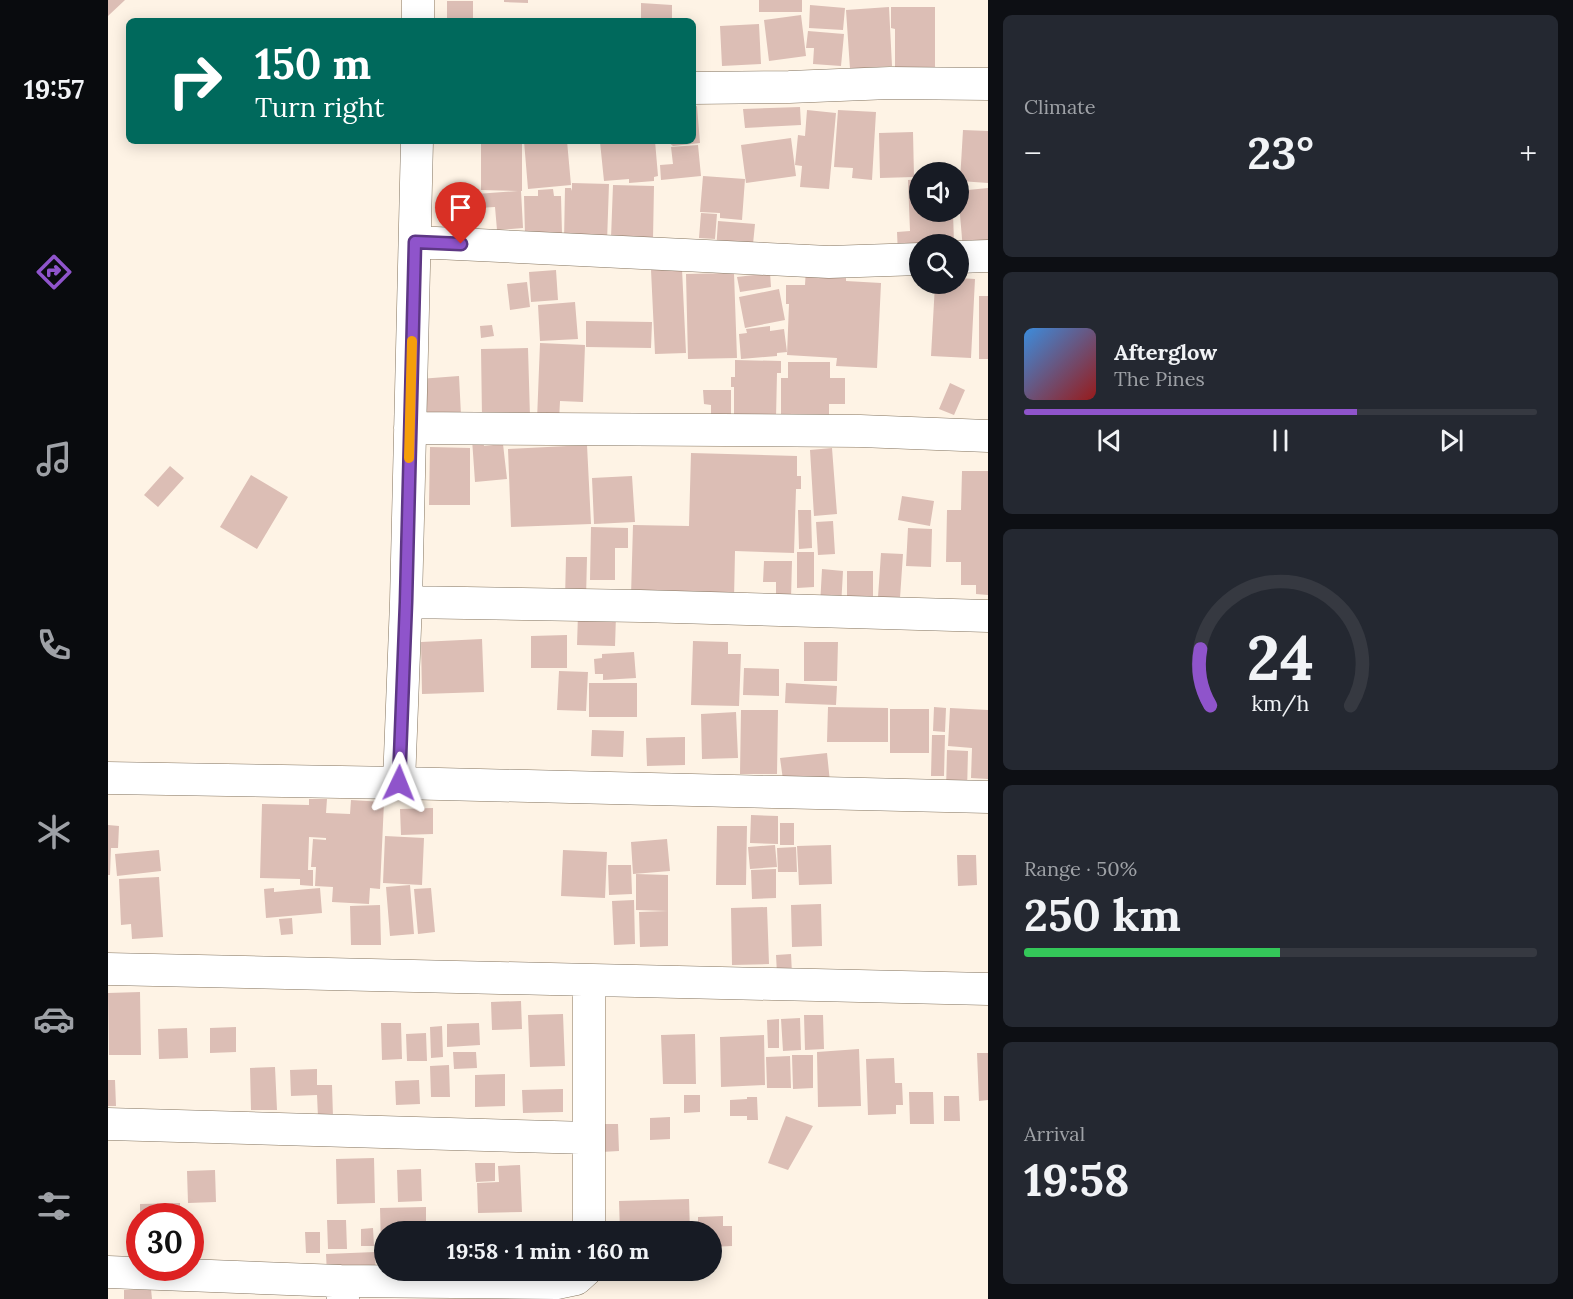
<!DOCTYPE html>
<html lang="en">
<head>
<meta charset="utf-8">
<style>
	body { margin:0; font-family:Lora,serif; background:#242831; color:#f1f3f6; height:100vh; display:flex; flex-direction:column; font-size:22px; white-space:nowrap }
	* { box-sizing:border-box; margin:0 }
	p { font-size:20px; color:#9ea1a6 }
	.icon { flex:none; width:33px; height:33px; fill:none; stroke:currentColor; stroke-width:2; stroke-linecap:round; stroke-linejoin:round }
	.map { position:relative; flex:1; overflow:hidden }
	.details { display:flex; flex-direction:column; gap:15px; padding:15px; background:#0d0f14; width:585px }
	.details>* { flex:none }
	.guide { position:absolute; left:18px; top:18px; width:570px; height:126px; border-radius:9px; box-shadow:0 3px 15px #0003; background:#00695c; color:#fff; overflow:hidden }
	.fabs { position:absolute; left:801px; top:162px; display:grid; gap:12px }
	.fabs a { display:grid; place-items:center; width:60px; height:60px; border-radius:50%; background:#171b24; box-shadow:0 3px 15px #0003; font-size:30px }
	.speed { position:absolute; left:18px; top:1203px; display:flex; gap:12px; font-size:30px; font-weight:700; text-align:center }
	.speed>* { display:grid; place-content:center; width:78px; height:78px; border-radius:50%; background:#171b24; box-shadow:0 3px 15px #0003; line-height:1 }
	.speed .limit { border:9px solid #d22; background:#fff; color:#111 }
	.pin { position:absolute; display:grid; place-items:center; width:51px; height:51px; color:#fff; margin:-62px -26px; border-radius:50% 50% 50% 0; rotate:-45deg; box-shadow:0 0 6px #0007 }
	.pin .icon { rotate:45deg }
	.me { position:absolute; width:66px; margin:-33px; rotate:2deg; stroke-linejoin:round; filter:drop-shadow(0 0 4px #0008) }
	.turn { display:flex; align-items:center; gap:21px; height:126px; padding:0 30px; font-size:27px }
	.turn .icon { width:78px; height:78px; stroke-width:2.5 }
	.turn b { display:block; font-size:42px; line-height:51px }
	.big { font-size:45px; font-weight:700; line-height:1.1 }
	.details .widget { flex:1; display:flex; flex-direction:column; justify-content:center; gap:9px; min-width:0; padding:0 21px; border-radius:9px; background:#242831 }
	.details .dial { align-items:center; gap:0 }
	.dial svg { height:156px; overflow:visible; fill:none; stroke:#363941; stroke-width:7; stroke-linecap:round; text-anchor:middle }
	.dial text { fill:#f1f3f6; stroke:none }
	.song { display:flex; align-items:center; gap:18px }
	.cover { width:72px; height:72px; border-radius:9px; background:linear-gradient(135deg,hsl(210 70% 55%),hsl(0 70% 35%)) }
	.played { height:6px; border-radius:3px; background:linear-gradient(90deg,#8f54cb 65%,#363941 65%) }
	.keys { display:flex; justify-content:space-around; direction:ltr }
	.heat { display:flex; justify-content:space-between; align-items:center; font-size:33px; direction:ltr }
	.charge { height:9px; border-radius:4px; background:linear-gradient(90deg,#34c759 50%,#363941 0) }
	.trip { position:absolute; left:266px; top:1221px; width:348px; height:60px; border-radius:30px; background:#171b24; box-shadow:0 3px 15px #0003; font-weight:700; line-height:60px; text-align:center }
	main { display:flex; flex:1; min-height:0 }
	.dock { display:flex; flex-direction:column; width:108px; justify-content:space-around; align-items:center; background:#090b0e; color:#9ea1a6 }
	.dock .icon { width:42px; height:42px }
	.dock .active { color:#8f54cb }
	.dock b { font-size:27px; color:#f1f3f6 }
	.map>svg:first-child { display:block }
	.building { fill:#dcbeb5 }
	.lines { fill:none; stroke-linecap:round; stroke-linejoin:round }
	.minor-casing { stroke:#84745f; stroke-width:33 }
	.minor { stroke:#fff; stroke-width:32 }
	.route-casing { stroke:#5d3784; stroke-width:15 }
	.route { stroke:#8f54cb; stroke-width:10 }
	.slow { stroke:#f59e0b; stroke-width:10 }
</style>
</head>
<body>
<main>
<nav class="dock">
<b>19:57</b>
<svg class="icon active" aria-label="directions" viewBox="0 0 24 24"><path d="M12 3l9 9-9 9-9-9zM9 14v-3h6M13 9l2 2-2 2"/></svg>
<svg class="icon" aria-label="music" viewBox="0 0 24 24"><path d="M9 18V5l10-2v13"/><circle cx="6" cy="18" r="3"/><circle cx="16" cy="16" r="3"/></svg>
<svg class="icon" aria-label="phone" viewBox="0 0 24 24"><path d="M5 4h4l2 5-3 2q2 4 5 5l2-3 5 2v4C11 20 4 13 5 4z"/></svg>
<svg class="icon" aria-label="climate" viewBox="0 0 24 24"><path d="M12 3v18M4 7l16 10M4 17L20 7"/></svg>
<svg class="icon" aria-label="car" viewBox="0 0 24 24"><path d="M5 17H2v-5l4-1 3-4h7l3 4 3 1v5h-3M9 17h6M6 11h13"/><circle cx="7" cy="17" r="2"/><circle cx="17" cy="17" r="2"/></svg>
<svg class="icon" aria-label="filters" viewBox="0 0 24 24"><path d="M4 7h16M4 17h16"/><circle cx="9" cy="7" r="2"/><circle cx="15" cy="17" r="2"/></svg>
</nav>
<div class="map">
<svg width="880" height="1299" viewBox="0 0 880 1299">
	<rect width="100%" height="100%" fill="#fef3e5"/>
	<path class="building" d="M0 0H17L0 16Z
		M396 0H420V3L396 2Z
		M651 0H694V12H651Z
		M339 1H365V21H339Z
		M533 3 564 5V21H533Z
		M702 5 737 8 735 30 701 28Z
		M781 7 784 66 742 69 738 10Z
		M783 7H827V69H787V29L783 28Z
		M693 15 698 56 661 61 656 20Z
		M651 24 653 64 614 66 612 26Z
		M700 31 736 34 733 66 705 64 706 48H698Z
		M589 106 592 143 565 146 559 141H585V107Z
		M692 107 693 125 637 128 635 109Z
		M699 110 728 113 721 189 692 187 694 166 687 165 690 135 697 136Z
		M730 110 768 112 764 180 744 178 745 168 726 167Z
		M855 130 880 131V183L852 181Z
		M805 132 806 177 772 178 771 133Z
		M683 138 688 176 638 183 633 145Z
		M373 141H414V191H413L415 228 389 230 387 207 369 208 368 194 410 191 373 190Z
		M416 141H459L463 185 420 189Z
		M505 141H547L550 176 546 177V181L521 183V179L496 181 492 142Z
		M590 145 593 176 553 180 552 165 565 164 563 147Z
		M595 176 637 179 634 220 612 218V213L592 212Z
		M812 179V212H845L846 244H812L790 255 789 232 802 231 800 180Z
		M464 183 501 184 499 242 456 241 457 188H463L464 191Z
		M505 185 546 186 545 239 503 238Z
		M880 188V248L855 250 850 191Z
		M445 189 446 196H453L454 234 417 235 416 196H430V190Z
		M593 213 609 214 607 239 591 238Z
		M610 221 647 224 644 254 608 251Z
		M698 268 738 269V281L773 283 769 368 728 366 729 358 679 355 681 304H678V285H697Z
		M574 269 578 353 547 354 543 270Z
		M448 270 450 300 423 302 421 272Z
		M626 273 629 358 580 359 578 274Z
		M662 273 663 287 632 292 629 277Z
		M850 278 867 279 863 358 823 356 827 284H850Z
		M419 282 422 307 402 310 399 284Z
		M671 289 677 320 637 328 631 297Z
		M871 296H880V359H871Z
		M467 302 470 339 432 341 430 305Z
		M478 321 544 322 543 348 478 347Z
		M384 325 386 336 373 338 372 326Z
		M662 326V331L676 329 679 352 669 353V356L633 359 631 334 639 333 638 329Z
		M432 343 477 345 475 402 452 401 451 421 429 420Z
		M420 348 422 417H374L373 349Z
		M627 360 673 361V373H669L668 418H626V387H623V377H627Z
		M680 362H722V378H737V404H721V429H673V378H680Z
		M351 376 353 415 313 418 311 379Z
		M842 383 857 390 846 415 831 409Z
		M595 390H623V422H603V405L596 404Z
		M375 438 376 446 395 444 399 479 367 482 364 439Z
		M479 445 483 524 403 527 400 449Z
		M322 447 362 448V505H321Z
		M724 448 729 514 706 516 702 450Z
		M583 453 689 456V476H693V489H688L686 553 627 551 626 599 523 596 525 525 581 526Z
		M62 466 76 478 50 507 36 495Z
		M854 471H880V595L868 594V585H853V562H838L839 510H853Z
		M143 475 180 497 149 549 112 527Z
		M524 476 527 522 486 524 484 478Z
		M794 496 826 501 822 526 790 520Z
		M690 510H703L704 548 691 549Z
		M725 521 727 554 710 555 708 522Z
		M483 527 520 528V548H507V580H482Z
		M800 528 824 529 823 567 798 566Z
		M689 552H706V587L689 588Z
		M773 553 795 554 792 598 770 597Z
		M458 557H479L478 599H457Z
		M656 561H684L683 599 668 598V582H655Z
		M714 569 735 571 733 607 712 606Z
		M739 571H765V597H739Z
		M470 614 508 615 507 646 469 645Z
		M459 635V668H423V636Z
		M374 639 376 692 314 694 313 642Z
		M585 641 620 642V654H633L631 706 583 705Z
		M696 642H730L729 681H696Z
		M526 652 528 678 495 680V674H487L486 659 494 658V654Z
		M636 668 671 669V696L635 695Z
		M451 671 480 672 478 711 449 710Z
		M481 683H529V717H481Z
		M678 683 729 686 728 705 677 703Z
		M720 707 780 708V742H719Z
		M826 707 838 708 837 732 825 731Z
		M842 708 880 710V779L863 778 864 748 840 746Z
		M782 709H821V753H782Z
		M633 710H670L669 774H632Z
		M628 712 630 758 594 759 593 714Z
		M484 730 516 731 515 757 483 756Z
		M824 735H837L836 776H823Z
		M577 737V765L539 766 538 738Z
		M839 750 860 751 859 792 838 791Z
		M719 753 722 782 676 787 672 758Z
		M201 799H219L218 813 242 814 243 800 276 802 272 889 262 888 261 904 224 902 225 887 207 886 208 867H203L205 839 218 840V838L201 837 200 870H205V886L192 885V879L152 878 154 804 201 805Z
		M325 808V834L293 835 292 809Z
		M643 815 670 816V844L642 843Z
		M672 823H686V845H672Z
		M0 825 11 826 10 848H3L2 875H0Z
		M609 826H639L638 885H608Z
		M277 836 316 838 314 885 275 883Z
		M559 839 562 871 525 874 523 842Z
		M667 845 669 867 642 869 640 847Z
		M723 845 724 884 691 885 689 846Z
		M688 847 689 872H670L669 848Z
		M51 850 53 871 9 876 7 854Z
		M455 850 499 852 497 898 453 896Z
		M849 855H868L869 885 850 886Z
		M500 865H523L524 894 501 895Z
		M668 869V898L644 899 643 870Z
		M528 874 560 875V911L528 910Z
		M51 877 55 937 24 939 23 924 13 925 11 879Z
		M302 885 306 934 282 936 278 887Z
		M166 888V892L212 888 214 913 158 918 156 889Z
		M323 888 327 932 310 934 306 889Z
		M526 900 527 944 506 945 504 901Z
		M713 904 714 946 684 947 683 905Z
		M272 905 273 945H243L242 906Z
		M659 907 661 964 624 965 623 908Z
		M560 911V946L532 947 531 912Z
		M184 918 185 934 173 935 171 919Z
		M683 954 684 974H669L668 955Z
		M32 992 33 1055H1L0 993Z
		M413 1001 414 1029 384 1030 383 1002Z
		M455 1014 457 1066 422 1067 420 1015Z
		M696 1015H715L716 1049 697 1050Z
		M692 1018 693 1050 675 1051 673 1019Z
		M671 1019V1048H660L659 1020Z
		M273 1023H293L294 1059 274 1060Z
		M371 1023 372 1045 339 1047V1024Z
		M334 1026 335 1057 323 1058 322 1027Z
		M128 1027V1052L102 1053V1028Z
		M79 1028 80 1058 51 1059 50 1029Z
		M318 1033 319 1061H299L298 1034Z
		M587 1034 588 1084H555L553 1035Z
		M656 1035 657 1085 613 1087 612 1037Z
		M751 1049 753 1106 710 1107 709 1052Z
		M345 1052H368L369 1068 346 1069Z
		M869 1053H880V1100L871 1101Z
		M684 1055H705V1088L685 1089Z
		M682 1056 683 1088H659L658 1057Z
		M786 1058 787 1083H794L795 1105H788V1114L760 1115 758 1059Z
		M341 1065 342 1097H323L322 1066Z
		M167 1067 169 1110H143L142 1068Z
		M209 1069V1085H224L225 1117H210L209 1095 183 1096 182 1070Z
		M397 1074V1106L367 1107V1075Z
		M0 1080H7L8 1106H0Z
		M311 1080 312 1104 288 1105 287 1081Z
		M455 1089V1112L415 1113 414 1090Z
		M801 1092H825L826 1124H802Z
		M576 1095H592V1112L576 1113Z
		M836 1096H851L852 1121H836Z
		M639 1097H649L650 1120H639V1116H622V1100L639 1099Z
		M678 1116 705 1126 680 1170 660 1163Z
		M562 1117V1139L542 1140V1118Z
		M492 1124H510L511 1151 493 1152Z
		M266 1158 267 1203 229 1204 228 1159Z
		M367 1163H387V1181L368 1182Z
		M412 1165 414 1212 370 1213 369 1183 391 1182 390 1166Z
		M313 1169 314 1201 290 1202 289 1170Z
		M107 1170 108 1202 80 1203 79 1171Z
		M581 1199 582 1232H512L511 1201Z
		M72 1203V1216H32V1204Z
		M318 1207V1232H276V1246H273L272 1208Z
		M615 1216V1226H624V1246L603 1247V1232H590V1217Z
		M219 1220H238L239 1249H220Z
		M265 1228 266 1246H253V1229Z
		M197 1232H212V1253H198Z
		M267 1252 268 1273 219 1274 218 1254Z
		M270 1253H276V1272H271Z
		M43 1289 44 1299H16V1290Z"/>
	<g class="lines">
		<g class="minor-casing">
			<path id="minor" d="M310 21V0
				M585 88 681 87 782 83 880 84
				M307 242 721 262 812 259
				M850 257 880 256
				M302 428 752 431 880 436
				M298 602 532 606 880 616
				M0 778 291 783 880 797
				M291 783 298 602 309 141
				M0 969 880 989
				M0 1124 481 1138
				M481 1232V981
				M0 1272 232 1281
				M235 1299 232 1281 449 1283 468 1279 478 1270"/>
		</g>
		<use href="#minor" class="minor"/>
	</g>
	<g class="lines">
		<g class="route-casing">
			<path id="route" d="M291 783 298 602 307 242 353 244"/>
		</g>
		<use href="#route" class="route"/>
		<path class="slow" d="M301 458 304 341"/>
	</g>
</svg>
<div class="fabs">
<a><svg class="icon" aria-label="sound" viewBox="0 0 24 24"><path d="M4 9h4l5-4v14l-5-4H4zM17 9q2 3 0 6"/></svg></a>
<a><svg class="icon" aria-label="search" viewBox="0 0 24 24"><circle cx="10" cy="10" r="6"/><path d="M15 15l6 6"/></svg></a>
</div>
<div class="speed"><div class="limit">30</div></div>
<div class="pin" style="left:353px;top:244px;background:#d93025"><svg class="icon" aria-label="arrive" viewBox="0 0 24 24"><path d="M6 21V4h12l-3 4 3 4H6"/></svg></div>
<svg class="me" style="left:291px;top:783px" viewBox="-20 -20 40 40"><path d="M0-17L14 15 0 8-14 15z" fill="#8f54cb" stroke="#fff" stroke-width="4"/></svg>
<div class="trip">19:58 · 1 min · 160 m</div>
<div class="guide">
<div class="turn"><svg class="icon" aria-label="right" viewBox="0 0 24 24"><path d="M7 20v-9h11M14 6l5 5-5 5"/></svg><div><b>150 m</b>Turn right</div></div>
</div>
</div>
<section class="details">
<div class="widget"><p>Climate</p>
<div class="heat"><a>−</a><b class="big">23°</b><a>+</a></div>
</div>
<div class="widget">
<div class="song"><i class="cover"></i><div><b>Afterglow</b><p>The Pines</p></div></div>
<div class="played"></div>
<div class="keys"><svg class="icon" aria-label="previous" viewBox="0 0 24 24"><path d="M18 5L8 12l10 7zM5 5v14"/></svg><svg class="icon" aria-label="pause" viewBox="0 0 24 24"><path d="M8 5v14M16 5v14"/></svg><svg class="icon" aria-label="next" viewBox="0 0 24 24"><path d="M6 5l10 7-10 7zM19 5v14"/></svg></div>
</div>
<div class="widget dial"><svg viewBox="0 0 100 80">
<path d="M14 69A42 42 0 1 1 86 69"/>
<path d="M14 69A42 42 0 0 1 9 40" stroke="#8f54cb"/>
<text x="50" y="56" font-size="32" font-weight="700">24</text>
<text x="50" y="72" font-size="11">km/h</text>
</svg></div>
<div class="widget"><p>Range · 50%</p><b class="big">250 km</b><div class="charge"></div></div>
<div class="widget"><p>Arrival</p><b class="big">19:58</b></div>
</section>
</main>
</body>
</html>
